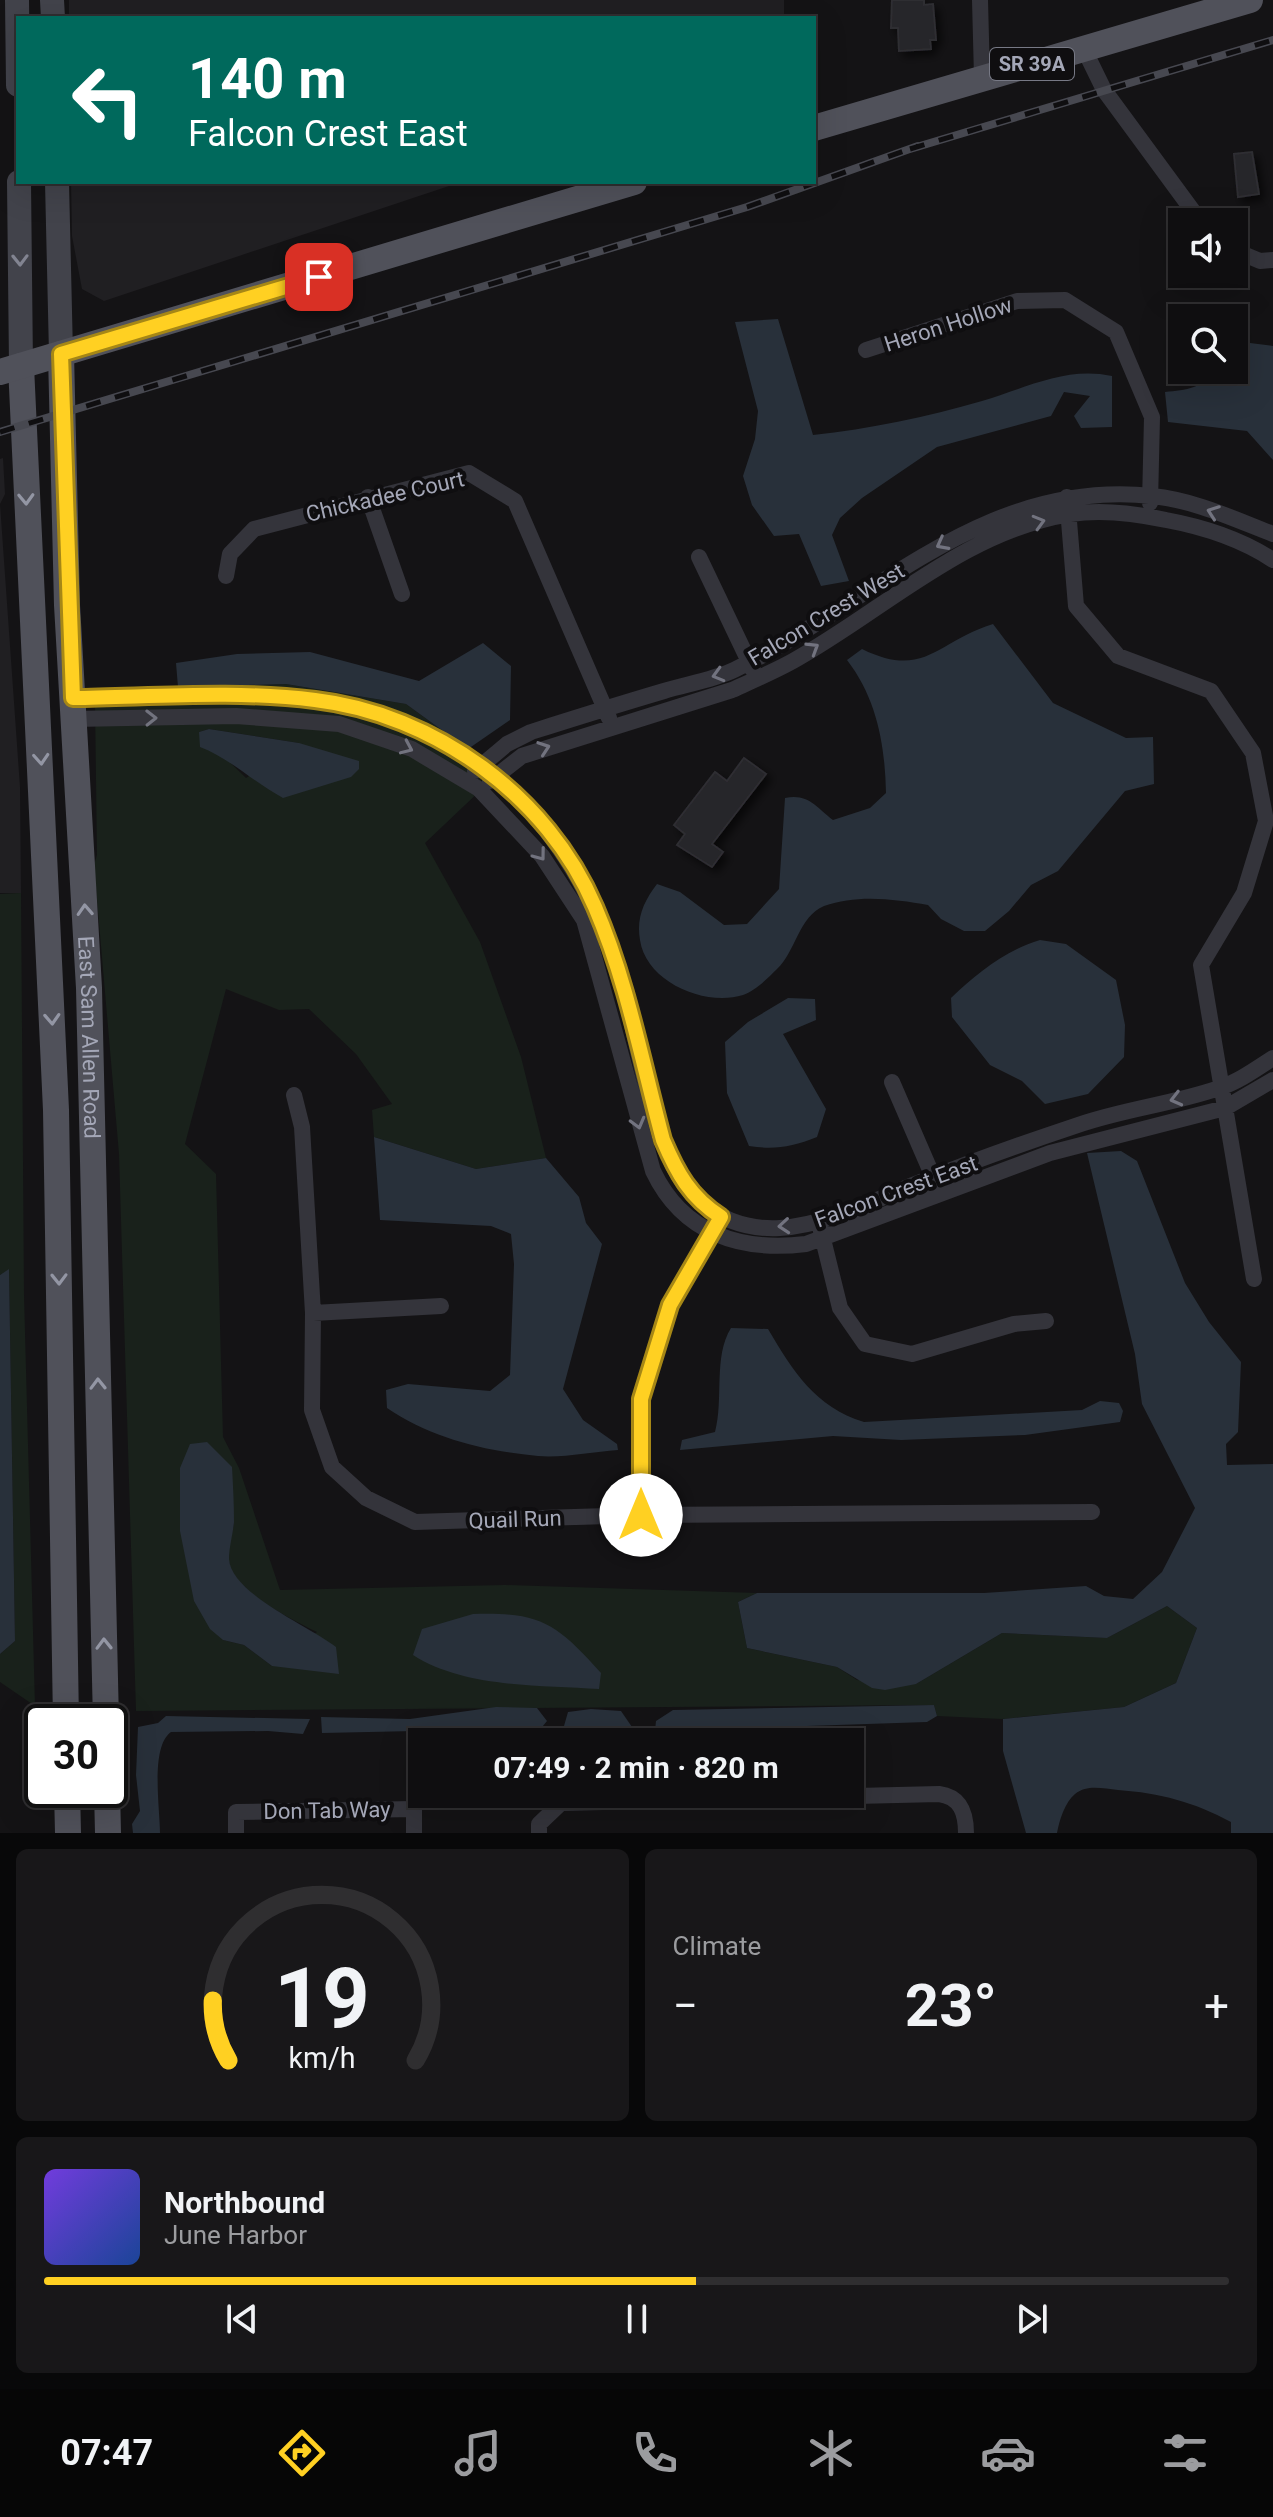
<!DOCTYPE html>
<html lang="en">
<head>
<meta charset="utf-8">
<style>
	body { margin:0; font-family:Roboto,sans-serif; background:#181719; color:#f1f3f6; height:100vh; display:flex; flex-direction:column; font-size:30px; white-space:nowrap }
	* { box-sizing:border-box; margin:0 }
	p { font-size:26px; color:#9b9c9f }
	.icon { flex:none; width:44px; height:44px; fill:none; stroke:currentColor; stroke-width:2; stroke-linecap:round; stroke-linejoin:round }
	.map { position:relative; height:1833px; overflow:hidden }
	.side { display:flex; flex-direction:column; gap:16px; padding:16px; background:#080809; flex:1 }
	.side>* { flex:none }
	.guide { position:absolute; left:16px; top:16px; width:800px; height:168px; border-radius:0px; box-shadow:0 8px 32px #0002,0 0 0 2px #2f2e30; background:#00695c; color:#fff; overflow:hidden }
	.fabs { position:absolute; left:1168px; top:208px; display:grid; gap:16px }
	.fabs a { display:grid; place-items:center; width:80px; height:80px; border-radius:0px; background:#0f0e10; box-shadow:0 8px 32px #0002,0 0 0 2px #2f2e30; font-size:40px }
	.speed { position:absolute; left:24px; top:1704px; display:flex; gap:16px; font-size:40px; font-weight:700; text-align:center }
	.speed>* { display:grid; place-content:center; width:104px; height:104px; border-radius:50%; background:#0f0e10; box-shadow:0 8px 32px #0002,0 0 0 2px #2f2e30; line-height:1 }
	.speed .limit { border:4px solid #111; border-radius:12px; background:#fff; color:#111 }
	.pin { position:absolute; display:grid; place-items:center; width:68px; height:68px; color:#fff; margin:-34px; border-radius:16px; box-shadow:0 4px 12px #0006 }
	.me { position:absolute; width:88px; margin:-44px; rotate:0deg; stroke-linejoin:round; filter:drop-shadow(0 0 6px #0008) }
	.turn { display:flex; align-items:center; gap:28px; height:168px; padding:0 40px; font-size:36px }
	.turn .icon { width:104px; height:104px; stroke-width:2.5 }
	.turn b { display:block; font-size:56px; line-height:68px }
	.big { font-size:60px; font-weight:700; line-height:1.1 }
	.side .card { flex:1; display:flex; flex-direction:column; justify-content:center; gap:12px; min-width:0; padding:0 28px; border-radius:12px; background:#181719 }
	.side .dial { align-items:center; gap:0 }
	.dial svg { height:208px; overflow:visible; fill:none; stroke:#2f2e30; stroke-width:7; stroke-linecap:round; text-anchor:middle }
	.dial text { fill:#f1f3f6; stroke:none }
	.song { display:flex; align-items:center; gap:24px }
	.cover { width:96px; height:96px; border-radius:12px; background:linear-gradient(135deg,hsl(260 70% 55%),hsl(220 70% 35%)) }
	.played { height:8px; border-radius:4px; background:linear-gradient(90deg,#ffd022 55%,#2f2e30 55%) }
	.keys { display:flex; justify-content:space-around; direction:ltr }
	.heat { display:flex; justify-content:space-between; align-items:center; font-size:44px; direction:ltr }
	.side .tiles { flex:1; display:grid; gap:16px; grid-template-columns:1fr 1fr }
	.card:last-child { grid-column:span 2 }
	.trip { position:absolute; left:408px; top:1728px; width:456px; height:80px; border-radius:0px; background:#0f0e10; box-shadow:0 8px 32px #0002,0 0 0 2px #2f2e30; font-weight:700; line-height:80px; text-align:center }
	.tab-bar { display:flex; height:128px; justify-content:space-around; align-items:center; background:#060606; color:#9b9c9f }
	.tab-bar .icon { width:56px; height:56px }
	.tab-bar .active { color:#ffd022 }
	.tab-bar b { font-size:36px; color:#f1f3f6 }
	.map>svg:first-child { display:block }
	.built { fill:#201f22 }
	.green { fill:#19211b; fill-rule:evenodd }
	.water { fill:#28303a }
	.building { fill:#272629; stroke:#2e2d32; stroke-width:2; filter:url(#shadow) }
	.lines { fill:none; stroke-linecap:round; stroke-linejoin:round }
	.street { stroke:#34343b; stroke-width:16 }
	.secondary { stroke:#42434b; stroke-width:24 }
	.primary { stroke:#50515a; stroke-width:26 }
	.rail-casing { stroke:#474850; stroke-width:8 }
	.rail { stroke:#0f0e10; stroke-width:5; stroke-dasharray:15; stroke-linecap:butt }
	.oneway { stroke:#828491 }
	.oneway2 { stroke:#9396a4 }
	.oneway3 { stroke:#72737f }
	.route-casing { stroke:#a68716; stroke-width:20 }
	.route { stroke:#ffd022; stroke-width:14 }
	.labels { text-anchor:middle; stroke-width:8; stroke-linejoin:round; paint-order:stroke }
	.shield { fill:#0f0e10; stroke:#777985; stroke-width:2 }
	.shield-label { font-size:20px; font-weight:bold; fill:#a4a7b7 }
	.street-label { font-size:22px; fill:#a4a7b7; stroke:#0f0e10 }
</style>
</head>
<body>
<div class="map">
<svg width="1273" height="1833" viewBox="0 0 1273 1833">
	<defs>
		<filter id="shadow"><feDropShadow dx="5" dy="5" stdDeviation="4" flood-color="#0009"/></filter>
	</defs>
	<rect width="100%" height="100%" fill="#141315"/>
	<path class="built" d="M69 0H784V18H69Z
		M71 182H461L104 301 82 289 72 236Z
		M3 458 5 494 0 504 20 787 21 893H0V459Z"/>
	<path class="green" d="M286 684 406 704 468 749 484 787 425 843 480 942 521 1057 546 1158 476 1169 374 1137 372 1110 392 1104 356 1054 309 1009 279 1010 226 989 185 1144 216 1174 223 1437 239 1468 280 1590 505 1585 757 1593 738 1602 747 1648 837 1667 857 1680 916 1684 1002 1633 1107 1638 1167 1606 1197 1628 1176 1683 1124 1707 1002 1719 937 1716 934 1705 136 1711 119 1154 94 865 97 855 95 703 178 687ZM209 729 299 743 246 778 199 732ZM180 1468 234 1524C232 1535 227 1551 229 1562 234 1592 292 1619 317 1632L272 1666 244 1645 223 1640 181 1496Z
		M21 893 24 1295 35 1706 0 1682V1654L15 1641 9 1270 0 1275V894Z"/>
	<path class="water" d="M778 319 813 435C869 429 927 417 982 401 1026 388 1066 366 1112 376V427L1081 428 1074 416 1090 396 1064 392 1051 416 937 447 862 498 840 518 832 535 849 581 821 586 799 534 774 536 752 505 743 476 755 439 758 411 735 322Z
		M1242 342 1273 346V460L1247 431 1168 422 1165 392C1186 390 1204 388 1216 370H1234V349Z
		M993 624 1053 703 1126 738 1153 737 1154 784 1125 791 1058 871 1031 885 1009 911 985 931H964L941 919 928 905C895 899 857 894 824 906 799 916 795 953 777 969 768 978 755 991 743 995 705 1007 646 982 640 940 636 918 644 901 657 884L680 892 724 925 747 924 779 889 785 798C808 793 816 807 833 820L870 808 886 793C885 745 877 699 847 660L862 649C925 680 937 641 993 624Z
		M483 643 511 666 510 720 468 749 406 704 286 684 178 687 176 663 237 654 310 652 419 681Z
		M209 729 299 743 359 761V769L351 777 283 798C253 782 231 759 200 747L199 732Z
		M1040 940 1066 944 1116 980 1125 1025 1124 1057 1088 1094 1045 1104 1022 1081 990 1065 952 1017 951 998C977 973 1006 950 1040 940Z
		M788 998 815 999 816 1020 783 1034 826 1109 817 1137C792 1147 774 1150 749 1146L727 1093 725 1042 748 1022Z
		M374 1137 476 1169 546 1158 579 1197 586 1223 602 1244 563 1389 583 1420 617 1444 618 1450C592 1452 563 1458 538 1456 484 1451 431 1438 387 1408L386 1390 408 1384 490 1391 510 1375 514 1264 511 1234 491 1226 380 1220Z
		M1121 1151 1137 1161 1185 1283 1209 1322 1241 1362 1238 1432 1226 1444 1227 1465 1273 1464V1833H1231V1822C1194 1802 1160 1793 1118 1790 1103 1789 1088 1784 1075 1794 1065 1802 1059 1821 1057 1833H1026L1003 1751V1719L1124 1707 1176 1683 1197 1628 1167 1606 1107 1638 1002 1633 916 1684 885 1690 872 1688 837 1667 747 1648 738 1602 757 1593H984L1086 1586 1104 1596 1133 1599 1162 1572 1195 1508 1142 1404 1135 1354 1087 1153Z
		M9 1269 15 1641 0 1654V1275Z
		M731 1328 768 1329C793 1371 815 1407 864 1422L1082 1410 1100 1401 1119 1403 1123 1411 1120 1422 1025 1435 901 1440 833 1436 680 1450 682 1440 715 1432C724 1399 713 1357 731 1328Z
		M207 1442 232 1467C233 1485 234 1504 234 1522 233 1534 229 1547 229 1559 231 1594 311 1627 336 1647L339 1674 272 1666 244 1645 223 1640 210 1629 194 1601 180 1531V1468L190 1444Z
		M473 1614C541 1612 556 1623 601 1673L599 1689C540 1685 464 1688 413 1655L422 1629Z
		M934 1705 937 1716 927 1722 655 1731 656 1721 673 1710Z
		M496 1707 537 1708 547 1721 538 1732 469 1738 462 1730 322 1733 321 1717 410 1719Z
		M591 1709 621 1711 632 1727 562 1733 568 1712Z
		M166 1716 310 1719 303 1734 268 1731 171 1732C150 1747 160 1808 160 1833H133L132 1824 140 1811 136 1775 138 1727 158 1723Z"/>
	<path class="building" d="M892 0H924V5L933 4 936 40H930L931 49 899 51 898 28H891Z
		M1252 152 1259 194 1238 197 1234 154Z
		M744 758 766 774 712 844 723 852 712 867 677 845 685 834 674 825 715 772 727 781Z"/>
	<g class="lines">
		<path class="street" d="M980 0 982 77
			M1084 49 1104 90 1201 222
			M1234 250 1260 261 1273 260
			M866 350 1017 301 1065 300 1116 332 1152 417 1150 503
			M368 497 402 594
			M1067 497 1076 606 1118 656 1211 691 1253 753 1266 821 1244 893 1201 965 1254 1279
			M699 557 753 670
			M226 576 230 554 254 529 469 473 515 501 609 718
			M73 698C153 698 239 688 319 700 482 725 580 836 623 989 639 1045 653 1150 690 1192 713 1218 746 1230 780 1228 828 1225 874 1200 918 1183 971 1162 1024 1143 1078 1125 1124 1109 1173 1104 1219 1088 1238 1082 1256 1069 1273 1058
			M73 719 236 716 339 724 412 749 479 789 542 856 584 920 653 1171C683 1234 741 1252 806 1244L1050 1153 1225 1108 1273 1080
			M475 771 507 744 531 732C575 718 620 704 664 691 687 684 713 680 734 670 875 602 983 478 1152 496 1194 500 1234 519 1273 534
			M490 781 522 756 732 690C752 681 773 672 793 661 883 611 964 531 1070 514 1102 509 1134 513 1166 520 1204 527 1241 539 1273 560
			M892 1082 937 1186
			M294 1095 302 1127 313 1313 312 1410 332 1467 366 1498 415 1522 641 1515 1092 1512
			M820 1227 840 1308 865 1344 912 1354 1014 1324 1046 1321
			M313 1313 441 1306
			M641 1515V1399L670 1305 716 1225
			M236 1833V1812L414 1809V1833
			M539 1833V1824L561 1803 939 1794C961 1797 966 1813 966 1833"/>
		<path class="secondary" d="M17 0 18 85
			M52 0 53 18
			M19 182 21 366
			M57 182 61 354"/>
		<g class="primary">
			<path d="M814 128 1250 0"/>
			<path id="s1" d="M61 354 67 605 89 988 106 1722"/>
			<path d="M21 366 56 1110 66 1722"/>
			<path d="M0 372 634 182"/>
			<path d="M67 1790 68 1833"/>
			<path d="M107 1790 108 1833"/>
		</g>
		<g class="rail-casing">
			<path id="rail" d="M910 149 1273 40
				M0 432 747 207 918 146"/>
		</g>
		<use href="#rail" class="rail"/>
	</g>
	<defs><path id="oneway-chevron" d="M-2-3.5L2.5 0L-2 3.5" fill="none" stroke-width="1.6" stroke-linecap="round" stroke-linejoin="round" transform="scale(2)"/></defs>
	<use class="oneway" href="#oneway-chevron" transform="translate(20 260) rotate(89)"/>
	<g class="oneway2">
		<use href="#oneway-chevron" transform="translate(26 499) rotate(88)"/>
		<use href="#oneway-chevron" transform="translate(41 759) rotate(86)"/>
		<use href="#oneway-chevron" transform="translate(85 910) rotate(-93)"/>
		<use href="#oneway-chevron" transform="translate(52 1019) rotate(87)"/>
		<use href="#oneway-chevron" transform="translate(59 1279) rotate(89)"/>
		<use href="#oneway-chevron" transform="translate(98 1384) rotate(-91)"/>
		<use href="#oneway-chevron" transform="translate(104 1644) rotate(-91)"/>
	</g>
	<g class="oneway3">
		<use href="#oneway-chevron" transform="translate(1213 512) rotate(-160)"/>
		<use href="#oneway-chevron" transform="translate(1039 522) rotate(-16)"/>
		<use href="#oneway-chevron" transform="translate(942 544) rotate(152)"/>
		<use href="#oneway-chevron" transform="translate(813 648) rotate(-32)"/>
		<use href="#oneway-chevron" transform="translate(718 675) rotate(164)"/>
		<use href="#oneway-chevron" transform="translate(151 718) rotate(-1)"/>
		<use href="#oneway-chevron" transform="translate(407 748) rotate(24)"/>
		<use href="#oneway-chevron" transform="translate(544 748) rotate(-19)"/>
		<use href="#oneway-chevron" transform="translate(540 855) rotate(53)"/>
		<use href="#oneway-chevron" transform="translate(1176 1099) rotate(166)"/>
		<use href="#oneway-chevron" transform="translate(638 1123) rotate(75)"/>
		<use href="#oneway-chevron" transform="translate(784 1226) rotate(175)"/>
	</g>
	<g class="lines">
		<g class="route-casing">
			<path id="route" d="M319 277 61 354 73 698C152 697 236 690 315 700 434 714 548 796 595 907 627 981 642 1062 663 1140 677 1173 690 1197 721 1217L670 1305 641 1399V1515"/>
		</g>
		<use href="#route" class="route"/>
	</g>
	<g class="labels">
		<rect class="shield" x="990" y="48" width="84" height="32" rx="6"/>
		<g class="shield-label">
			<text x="1032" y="71">SR 39A</text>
		</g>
		<g class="street-label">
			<text transform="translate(948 324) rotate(-18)" y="8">Heron Hollow</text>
			<text transform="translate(385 496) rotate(-13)" y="8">Chickadee Court</text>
			<text transform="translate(826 614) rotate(-31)" y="8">Falcon Crest West</text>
			<text dy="8" stroke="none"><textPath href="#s1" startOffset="684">East Sam Allen Road</textPath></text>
			<text transform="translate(896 1191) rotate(-20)" y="8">Falcon Crest East</text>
			<text transform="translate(515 1519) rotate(-2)" y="8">Quail Run</text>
			<text transform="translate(327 1810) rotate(-1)" y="8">Don Tab Way</text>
		</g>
	</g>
</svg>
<div class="fabs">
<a><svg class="icon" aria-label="sound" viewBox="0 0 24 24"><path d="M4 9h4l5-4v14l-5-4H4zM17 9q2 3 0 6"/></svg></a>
<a><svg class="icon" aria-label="search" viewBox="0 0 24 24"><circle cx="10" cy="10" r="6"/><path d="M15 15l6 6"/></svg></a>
</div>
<div class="speed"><div class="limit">30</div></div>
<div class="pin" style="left:319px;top:277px;background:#d93025"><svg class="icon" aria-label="arrive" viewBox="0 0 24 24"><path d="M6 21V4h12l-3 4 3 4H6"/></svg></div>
<svg class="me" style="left:641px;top:1515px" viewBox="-20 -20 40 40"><circle r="19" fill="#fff"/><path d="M0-13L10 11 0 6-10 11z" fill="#ffd022"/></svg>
<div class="trip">07:49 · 2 min · 820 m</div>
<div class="guide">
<div class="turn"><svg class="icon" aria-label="left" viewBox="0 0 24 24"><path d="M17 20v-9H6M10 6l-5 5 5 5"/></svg><div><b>140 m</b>Falcon Crest East</div></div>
</div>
</div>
<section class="side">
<div class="tiles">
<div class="card dial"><svg viewBox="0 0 100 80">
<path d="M14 69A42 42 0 1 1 86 69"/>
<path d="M14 69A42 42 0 0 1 8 46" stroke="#ffd022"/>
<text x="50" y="56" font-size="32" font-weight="700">19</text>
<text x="50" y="72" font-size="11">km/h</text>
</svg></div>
<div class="card"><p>Climate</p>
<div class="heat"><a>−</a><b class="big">23°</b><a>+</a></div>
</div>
<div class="card">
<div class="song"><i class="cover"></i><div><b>Northbound</b><p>June Harbor</p></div></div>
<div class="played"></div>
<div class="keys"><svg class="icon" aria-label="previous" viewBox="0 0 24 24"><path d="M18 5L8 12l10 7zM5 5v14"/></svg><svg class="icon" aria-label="pause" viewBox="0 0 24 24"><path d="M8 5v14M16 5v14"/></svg><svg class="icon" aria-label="next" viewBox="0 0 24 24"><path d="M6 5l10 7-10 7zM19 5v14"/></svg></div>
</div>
</div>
</section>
<nav class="tab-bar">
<b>07:47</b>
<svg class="icon active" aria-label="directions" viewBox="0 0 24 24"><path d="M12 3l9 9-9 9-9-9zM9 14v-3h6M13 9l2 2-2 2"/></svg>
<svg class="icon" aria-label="music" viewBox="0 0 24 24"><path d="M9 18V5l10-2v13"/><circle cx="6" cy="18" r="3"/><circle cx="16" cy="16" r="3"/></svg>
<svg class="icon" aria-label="phone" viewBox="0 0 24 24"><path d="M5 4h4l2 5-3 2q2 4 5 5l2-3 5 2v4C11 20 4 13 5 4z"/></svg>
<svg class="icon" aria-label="climate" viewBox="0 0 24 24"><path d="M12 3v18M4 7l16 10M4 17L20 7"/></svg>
<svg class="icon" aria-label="car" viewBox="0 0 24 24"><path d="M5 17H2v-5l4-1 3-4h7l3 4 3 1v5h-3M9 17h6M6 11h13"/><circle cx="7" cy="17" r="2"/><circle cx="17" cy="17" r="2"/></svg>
<svg class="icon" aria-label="filters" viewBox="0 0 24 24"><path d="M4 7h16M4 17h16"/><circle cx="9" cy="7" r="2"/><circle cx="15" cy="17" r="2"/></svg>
</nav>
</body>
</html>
